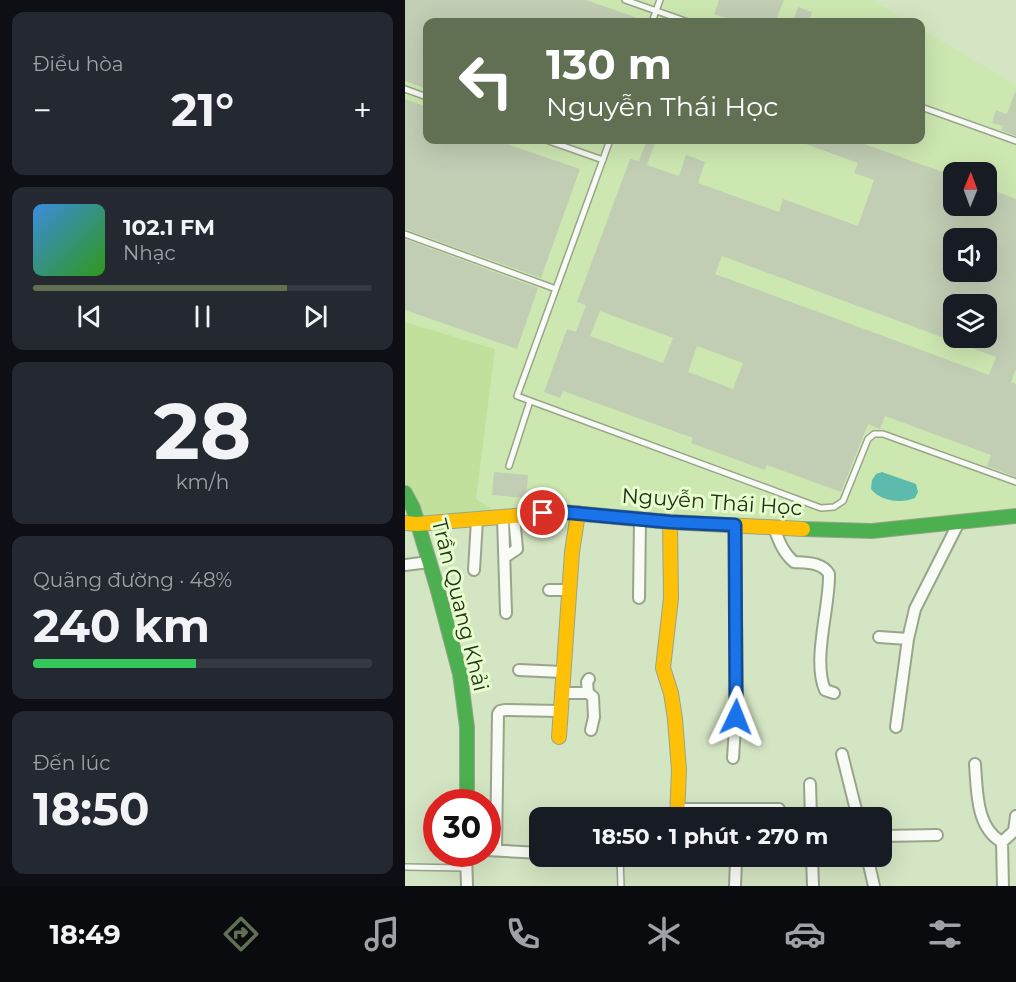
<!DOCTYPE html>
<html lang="vi">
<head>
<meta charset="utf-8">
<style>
	body { margin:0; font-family:Montserrat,sans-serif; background:#242831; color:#f1f3f6; height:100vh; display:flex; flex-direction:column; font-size:22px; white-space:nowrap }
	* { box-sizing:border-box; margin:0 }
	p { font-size:20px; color:#9ea1a6 }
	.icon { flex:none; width:33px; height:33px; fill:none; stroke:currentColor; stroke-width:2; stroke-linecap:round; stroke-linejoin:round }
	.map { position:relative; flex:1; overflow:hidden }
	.side { display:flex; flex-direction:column; gap:12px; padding:12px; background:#0d0f14; width:405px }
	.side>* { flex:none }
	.banner { position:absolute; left:18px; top:18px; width:502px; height:126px; border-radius:12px; box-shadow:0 6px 24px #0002; background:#616f53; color:#fff; overflow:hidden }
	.needle { width:39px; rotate:1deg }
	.controls { position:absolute; left:538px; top:162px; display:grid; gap:12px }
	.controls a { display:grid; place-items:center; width:54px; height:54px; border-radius:12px; background:#171b24; box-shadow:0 6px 24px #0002; font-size:30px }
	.speed { position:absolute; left:18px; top:789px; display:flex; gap:12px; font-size:30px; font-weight:700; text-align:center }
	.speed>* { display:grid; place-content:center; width:78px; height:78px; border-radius:50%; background:#171b24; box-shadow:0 6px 24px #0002; line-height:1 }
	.speed .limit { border:9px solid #d22; background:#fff; color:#111 }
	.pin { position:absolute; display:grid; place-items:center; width:51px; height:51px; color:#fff; margin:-26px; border:3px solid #fff; border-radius:50%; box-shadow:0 2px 6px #0007 }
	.me { position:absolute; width:66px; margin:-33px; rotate:2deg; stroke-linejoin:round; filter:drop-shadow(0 0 4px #0008) }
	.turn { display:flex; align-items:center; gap:21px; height:126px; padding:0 24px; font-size:27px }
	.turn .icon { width:78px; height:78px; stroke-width:2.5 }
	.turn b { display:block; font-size:42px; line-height:51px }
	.big { font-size:45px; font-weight:700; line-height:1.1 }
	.side .card { flex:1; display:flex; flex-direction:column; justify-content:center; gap:9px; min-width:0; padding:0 21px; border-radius:12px; background:#242831 }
	.side .dial { align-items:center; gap:0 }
	.dial b { font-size:78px; line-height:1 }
	.song { display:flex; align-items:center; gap:18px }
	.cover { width:72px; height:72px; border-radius:9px; background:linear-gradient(135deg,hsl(210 70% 55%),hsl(110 70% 35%)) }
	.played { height:6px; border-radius:3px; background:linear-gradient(90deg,#616f53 75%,#363941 75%) }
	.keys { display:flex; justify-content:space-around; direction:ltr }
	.heat { display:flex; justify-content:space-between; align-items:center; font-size:33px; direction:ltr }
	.charge { height:9px; border-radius:4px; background:linear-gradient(90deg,#34c759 48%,#363941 0) }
	.trip { position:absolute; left:124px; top:807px; width:363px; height:60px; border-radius:12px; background:#171b24; box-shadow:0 6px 24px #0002; font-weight:700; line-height:60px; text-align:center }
	.tab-bar { display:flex; height:96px; justify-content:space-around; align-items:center; background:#090b0e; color:#9ea1a6 }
	.tab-bar .icon { width:42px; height:42px }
	.tab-bar .active { color:#616f53 }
	.tab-bar b { font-size:27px; color:#f1f3f6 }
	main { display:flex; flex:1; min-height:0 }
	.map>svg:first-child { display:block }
	.built { fill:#cde7b1; fill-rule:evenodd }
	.green { fill:#c0e09c }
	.water { fill:#5cbbac }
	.building { fill:#c1ceb4; fill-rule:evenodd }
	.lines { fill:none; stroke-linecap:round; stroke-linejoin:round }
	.lane-casing { stroke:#98a58b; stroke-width:8 }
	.street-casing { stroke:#98a58b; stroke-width:14 }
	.fast-casing { stroke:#98a58b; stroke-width:16 }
	.slow-casing { stroke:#98a58b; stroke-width:16 }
	.lane { stroke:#f9fbf6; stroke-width:5 }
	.street { stroke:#f9fbf6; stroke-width:10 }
	.fast { stroke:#4caf50; stroke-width:14 }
	.slow { stroke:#ffc107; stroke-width:14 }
	.route-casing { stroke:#114b97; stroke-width:15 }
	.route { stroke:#1a73e8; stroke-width:10 }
	.labels { text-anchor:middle; stroke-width:6; stroke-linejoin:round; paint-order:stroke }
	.street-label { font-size:21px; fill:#232f17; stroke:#e6fecd }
</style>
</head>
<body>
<main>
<section class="side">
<div class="card"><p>Điều hòa</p>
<div class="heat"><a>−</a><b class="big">21°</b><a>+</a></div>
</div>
<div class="card">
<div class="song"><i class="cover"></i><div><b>102.1 FM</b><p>Nhạc</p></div></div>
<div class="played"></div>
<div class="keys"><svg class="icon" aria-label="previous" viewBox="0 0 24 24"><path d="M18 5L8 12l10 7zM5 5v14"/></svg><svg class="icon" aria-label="pause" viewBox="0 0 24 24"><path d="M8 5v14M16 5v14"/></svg><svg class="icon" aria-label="next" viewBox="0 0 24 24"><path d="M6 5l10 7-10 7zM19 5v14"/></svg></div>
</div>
<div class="card dial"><b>28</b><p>km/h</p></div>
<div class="card"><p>Quãng đường · 48%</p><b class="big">240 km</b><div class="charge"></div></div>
<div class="card"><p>Đến lúc</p><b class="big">18:50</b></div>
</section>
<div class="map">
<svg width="611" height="886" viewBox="0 0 611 886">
	<rect width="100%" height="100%" fill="#d4e5c3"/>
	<path class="built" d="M0 0H467L504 22H22V140H516V29L611 85V510L483 528 92 512 71 499 90 349 0 322ZM549 172H582V206H549ZM549 238H582V272H549ZM549 304H582V338H549Z"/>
	<path class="green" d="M0 322 90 349 71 499 92 512 21 521 6 491 0 484Z"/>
	<path class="water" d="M477 472 511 484 513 492 510 498C496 504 475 501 466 489L467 480 471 474Z"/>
	<path class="building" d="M0 0H181L241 21 22 22V89L0 81Z
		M314 0H379L370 22H333L309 14Z
		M393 7 407 12 404 22 389 19Z
		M610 92H611V136L596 130 598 126 587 123 591 110 602 114Z
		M0 99 22 107V140H90L175 169 136 278 0 229Z
		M242 140H251L242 165 274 176 281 155 300 162 293 183 374 212 378 199 453 226 469 180 449 173 453 163 390 140H448L549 176V206H582V188L611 199V369L606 382 611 384V477L582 466 586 455 480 416 475 429 463 424 436 492 362 465 360 470 286 443 288 438 158 391 155 398 139 392 162 329 171 332 181 305 172 302 225 159 234 161ZM549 238H582V272H549ZM317 256 591 357 584 375 310 274ZM549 304H582V338H549ZM195 311 268 338 258 363 185 336ZM292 346 338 363 328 389 283 372Z
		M0 239 133 288 112 349 0 310Z
		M89 472 123 475 121 498 87 495Z"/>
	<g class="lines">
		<g class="lane-casing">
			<path id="lane" d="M220 0 283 22
				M247 22 255 0
				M0 89 22 97
				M516 107 611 141
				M141 140 198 160
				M205 140 112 396 416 508 429 507 438 501 463 439 469 434H478L611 482
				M0 234 151 289
				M104 466 125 401
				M215 857 216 886
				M0 867 61 868"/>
		</g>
		<g class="street-casing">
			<path id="street" d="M98 518 101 613
				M369 528C374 541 378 553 389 562 401 563 417 562 424 574 425 606 407 660 420 690L429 693
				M100 557 112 549 109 516
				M0 565 24 562
				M69 570 72 520
				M144 590H164
				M234 598 235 519
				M474 637 503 639
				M114 670 157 672
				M156 693H183L182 682 184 679
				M183 693 188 697 189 717 186 730
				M491 727 503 639 510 609 554 522
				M437 754 453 818
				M328 758 332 696 330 525
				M570 764C572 791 571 828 597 842L598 886
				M405 784 406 818
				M273 809H374
				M477 836 532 835
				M597 842 609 831 611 816
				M82 850 135 853
				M91 850 93 714 95 711 100 710 155 711
				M61 854 62 886
				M203 856 270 860 463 858
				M407 856 408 886
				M462 856 469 886
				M330 886 331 861"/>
		</g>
		<g class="fast-casing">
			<path id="fast" d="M0 493 8 508 32 587 55 674 62 727V802
				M398 529 467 531 611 516"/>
		</g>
		<g class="slow-casing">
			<path id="slow" d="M265 522 266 598 258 668 266 693 270 719 274 770 272 818
				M0 523 12 524 157 512 265 522 398 529
				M154 737 167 552 173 513"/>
		</g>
		<use href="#lane" class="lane"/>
		<use href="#street" class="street"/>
		<use href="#fast" class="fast"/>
		<use href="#slow" class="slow"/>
	</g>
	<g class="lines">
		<g class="route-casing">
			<path id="route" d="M138 513 157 512 265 522 330 525 331 717"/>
		</g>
		<use href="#route" class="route"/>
	</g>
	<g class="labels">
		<g class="street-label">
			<text transform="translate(307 502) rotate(4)" y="7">Nguyễn Thái Học</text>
			<text transform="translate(55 605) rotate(76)" y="7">Trần Quang Khải</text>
		</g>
	</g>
</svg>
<div class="controls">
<a><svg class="needle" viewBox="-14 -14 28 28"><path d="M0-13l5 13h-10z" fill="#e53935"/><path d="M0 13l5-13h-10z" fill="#9ea1a6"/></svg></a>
<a><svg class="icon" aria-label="sound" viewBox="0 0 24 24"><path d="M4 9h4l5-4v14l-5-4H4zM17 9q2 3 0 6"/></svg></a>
<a><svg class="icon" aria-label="layers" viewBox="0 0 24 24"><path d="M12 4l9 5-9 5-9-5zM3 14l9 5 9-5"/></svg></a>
</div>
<div class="speed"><div class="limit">30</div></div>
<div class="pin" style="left:138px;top:513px;background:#d93025"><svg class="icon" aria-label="arrive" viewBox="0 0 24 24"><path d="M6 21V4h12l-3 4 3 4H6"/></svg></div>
<svg class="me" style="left:331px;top:717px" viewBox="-20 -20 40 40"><path d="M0-17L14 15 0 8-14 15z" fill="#1a73e8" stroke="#fff" stroke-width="4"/></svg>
<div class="trip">18:50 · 1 phút · 270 m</div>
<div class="banner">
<div class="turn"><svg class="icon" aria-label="left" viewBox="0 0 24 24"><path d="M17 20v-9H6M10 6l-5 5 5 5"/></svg><div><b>130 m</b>Nguyễn Thái Học</div></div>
</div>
</div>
</main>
<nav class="tab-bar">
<b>18:49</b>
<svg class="icon active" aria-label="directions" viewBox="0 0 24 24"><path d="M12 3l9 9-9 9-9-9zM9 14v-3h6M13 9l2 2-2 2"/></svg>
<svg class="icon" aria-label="music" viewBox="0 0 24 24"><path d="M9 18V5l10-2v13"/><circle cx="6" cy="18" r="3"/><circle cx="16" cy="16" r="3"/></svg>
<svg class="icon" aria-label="phone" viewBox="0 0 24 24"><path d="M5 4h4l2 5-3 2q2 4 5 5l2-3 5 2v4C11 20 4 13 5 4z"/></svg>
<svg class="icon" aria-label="climate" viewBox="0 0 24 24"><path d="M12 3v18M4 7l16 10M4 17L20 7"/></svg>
<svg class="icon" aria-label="car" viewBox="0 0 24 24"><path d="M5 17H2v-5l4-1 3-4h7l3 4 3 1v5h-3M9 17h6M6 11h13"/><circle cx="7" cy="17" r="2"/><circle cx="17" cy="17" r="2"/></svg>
<svg class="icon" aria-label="filters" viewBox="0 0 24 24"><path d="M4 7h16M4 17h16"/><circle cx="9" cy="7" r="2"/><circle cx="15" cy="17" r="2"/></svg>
</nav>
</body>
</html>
